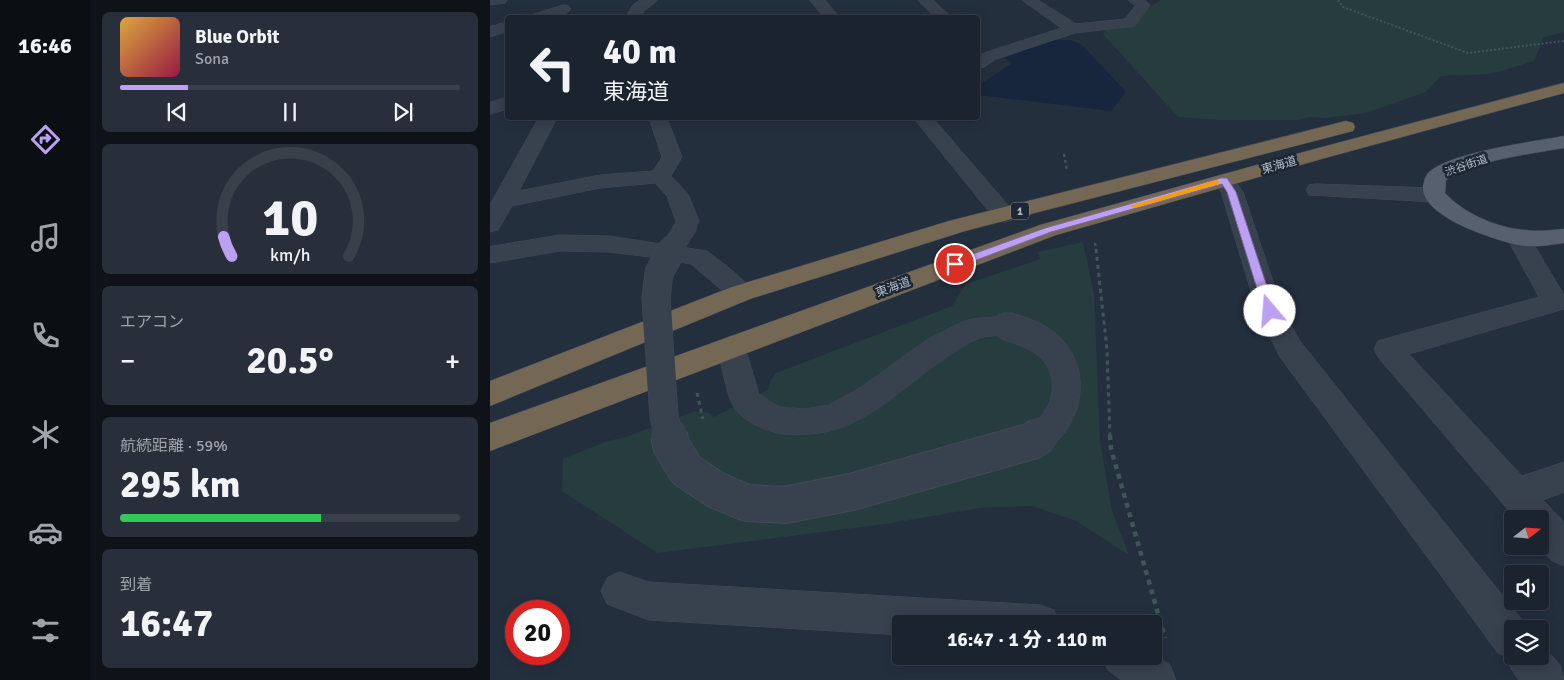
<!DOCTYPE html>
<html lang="ja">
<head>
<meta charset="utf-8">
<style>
	body { margin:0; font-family:Signika,"Noto Sans JP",sans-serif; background:#282f3a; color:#f1f3f6; height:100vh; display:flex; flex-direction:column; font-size:19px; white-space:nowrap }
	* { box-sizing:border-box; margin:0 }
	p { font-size:16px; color:#a0a4aa }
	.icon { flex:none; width:28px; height:28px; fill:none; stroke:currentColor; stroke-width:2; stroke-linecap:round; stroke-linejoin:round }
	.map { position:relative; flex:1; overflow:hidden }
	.side { display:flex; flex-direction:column; gap:12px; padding:12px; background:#0f1319; width:400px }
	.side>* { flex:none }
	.top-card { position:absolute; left:15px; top:15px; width:475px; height:105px; border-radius:5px; box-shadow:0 2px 12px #0003,0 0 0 1px #39404a; background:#1b232e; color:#f1f3f6; overflow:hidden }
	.needle { width:32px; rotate:73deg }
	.fabs { position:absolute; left:1014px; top:510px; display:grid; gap:10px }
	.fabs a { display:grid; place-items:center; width:45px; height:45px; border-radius:5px; background:#1b232e; box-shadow:0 2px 12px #0003,0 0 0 1px #39404a; font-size:25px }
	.speed { position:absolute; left:15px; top:600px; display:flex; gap:10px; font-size:25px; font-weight:700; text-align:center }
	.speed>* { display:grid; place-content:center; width:65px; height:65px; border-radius:50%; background:#1b232e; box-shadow:0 2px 12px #0003,0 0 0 1px #39404a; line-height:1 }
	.speed .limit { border:8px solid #d22; background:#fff; color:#111 }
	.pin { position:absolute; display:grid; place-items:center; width:42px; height:42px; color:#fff; margin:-21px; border:2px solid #fff; border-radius:50%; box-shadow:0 1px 5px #0007 }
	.me { position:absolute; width:55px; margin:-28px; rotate:342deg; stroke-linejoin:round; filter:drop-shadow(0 0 4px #0008) }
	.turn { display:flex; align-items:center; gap:18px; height:105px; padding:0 15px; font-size:22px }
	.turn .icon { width:65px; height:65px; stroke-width:2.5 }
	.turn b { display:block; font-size:35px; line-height:42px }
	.big { font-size:38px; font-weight:800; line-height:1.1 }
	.side .card { flex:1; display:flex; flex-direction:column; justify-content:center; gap:8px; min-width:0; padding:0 18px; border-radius:8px; background:#282f3a }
	.side .dial { align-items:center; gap:0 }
	.dial svg { height:130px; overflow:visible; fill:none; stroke:#39404a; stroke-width:7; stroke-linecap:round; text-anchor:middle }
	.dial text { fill:#f1f3f6; stroke:none }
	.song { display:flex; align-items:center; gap:15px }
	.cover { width:60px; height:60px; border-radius:8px; background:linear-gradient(135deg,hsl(40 70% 55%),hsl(340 70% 35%)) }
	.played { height:5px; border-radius:2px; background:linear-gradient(90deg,#bca0f2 20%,#39404a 20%) }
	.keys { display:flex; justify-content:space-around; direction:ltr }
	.heat { display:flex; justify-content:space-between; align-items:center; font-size:28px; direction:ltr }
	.charge { height:8px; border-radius:4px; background:linear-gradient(90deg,#34c759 59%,#39404a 0) }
	.trip { position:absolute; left:402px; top:615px; width:270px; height:50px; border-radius:5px; background:#1b232e; box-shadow:0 2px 12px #0003,0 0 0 1px #39404a; font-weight:800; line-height:50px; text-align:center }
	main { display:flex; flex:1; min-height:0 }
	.dock { display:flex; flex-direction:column; width:90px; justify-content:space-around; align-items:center; background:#0b0e12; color:#a0a4aa }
	.dock .icon { width:35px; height:35px }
	.dock .on { color:#bca0f2 }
	.dock b { font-size:22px; color:#f1f3f6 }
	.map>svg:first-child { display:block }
	.green { fill:#263c3f }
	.water { fill:#17263c }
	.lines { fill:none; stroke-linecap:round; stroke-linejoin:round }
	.minor-casing { stroke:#414a57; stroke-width:1 }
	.major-casing { stroke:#414a57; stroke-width:1 }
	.highway-casing { stroke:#434c59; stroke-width:1 }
	.path-far3 { stroke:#3f5557; stroke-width:2; stroke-dasharray:2 2; stroke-linecap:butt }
	.path-far2 { stroke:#3f5557; stroke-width:2.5; stroke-dasharray:3 3; stroke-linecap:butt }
	.path-far1 { stroke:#3f5557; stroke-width:3; stroke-dasharray:4 4; stroke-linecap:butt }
	.path { stroke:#3f5557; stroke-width:4.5; stroke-dasharray:5 5; stroke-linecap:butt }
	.minor { fill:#38414e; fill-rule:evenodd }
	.major { fill:#56606e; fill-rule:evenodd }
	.highway { fill:#746855; fill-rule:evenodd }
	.minor-bridge-far2-casing { stroke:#414a57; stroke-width:22; stroke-linecap:butt }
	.minor-bridge-far1-casing { stroke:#414a57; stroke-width:29; stroke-linecap:butt }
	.minor-bridge-casing { stroke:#414a57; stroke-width:38; stroke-linecap:butt }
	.minor-bridge-far2 { stroke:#38414e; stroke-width:21 }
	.minor-bridge-far1 { stroke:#38414e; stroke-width:28 }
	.minor-bridge { stroke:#38414e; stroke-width:36 }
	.route { fill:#bca0f2; stroke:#7a689d }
	.slow { fill:#f59e0b }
	.labels { text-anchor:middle; stroke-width:5; stroke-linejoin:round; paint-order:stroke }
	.far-street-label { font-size:11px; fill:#b4bcc9; stroke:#1d2633 }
	.shield { fill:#1d2633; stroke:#878f9c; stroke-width:1 }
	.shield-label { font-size:11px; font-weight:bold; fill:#b4bcc9 }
	.street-label { font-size:12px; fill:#b4bcc9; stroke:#1d2633 }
</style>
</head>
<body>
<main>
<nav class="dock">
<b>16:46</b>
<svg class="icon on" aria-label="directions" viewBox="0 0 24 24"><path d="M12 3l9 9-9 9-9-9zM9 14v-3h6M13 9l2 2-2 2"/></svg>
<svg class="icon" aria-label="music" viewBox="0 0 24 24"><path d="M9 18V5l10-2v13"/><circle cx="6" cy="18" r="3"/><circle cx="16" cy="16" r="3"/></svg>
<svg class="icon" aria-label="phone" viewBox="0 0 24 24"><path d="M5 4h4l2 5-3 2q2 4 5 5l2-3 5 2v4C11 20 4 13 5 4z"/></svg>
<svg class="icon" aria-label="climate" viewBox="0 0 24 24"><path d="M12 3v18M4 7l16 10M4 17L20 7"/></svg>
<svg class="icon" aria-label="car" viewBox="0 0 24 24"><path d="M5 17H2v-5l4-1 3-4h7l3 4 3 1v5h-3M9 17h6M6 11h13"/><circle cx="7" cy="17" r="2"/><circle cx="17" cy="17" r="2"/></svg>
<svg class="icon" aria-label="filters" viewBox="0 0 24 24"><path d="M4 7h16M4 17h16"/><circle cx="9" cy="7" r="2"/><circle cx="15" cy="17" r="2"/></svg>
</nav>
<section class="side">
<div class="card">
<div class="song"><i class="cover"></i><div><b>Blue Orbit</b><p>Sona</p></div></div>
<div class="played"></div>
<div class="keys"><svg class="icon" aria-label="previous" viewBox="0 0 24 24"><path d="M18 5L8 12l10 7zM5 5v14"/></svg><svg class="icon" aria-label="pause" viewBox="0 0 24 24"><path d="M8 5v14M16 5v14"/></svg><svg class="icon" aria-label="next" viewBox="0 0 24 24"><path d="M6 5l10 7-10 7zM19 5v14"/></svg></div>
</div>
<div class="card dial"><svg viewBox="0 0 100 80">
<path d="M14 69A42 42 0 1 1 86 69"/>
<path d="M14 69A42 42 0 0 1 9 57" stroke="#bca0f2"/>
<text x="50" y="56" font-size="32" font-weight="700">10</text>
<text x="50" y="72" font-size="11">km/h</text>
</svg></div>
<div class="card"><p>エアコン</p>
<div class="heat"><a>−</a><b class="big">20.5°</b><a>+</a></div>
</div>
<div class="card"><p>航続距離 · 59%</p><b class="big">295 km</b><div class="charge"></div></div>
<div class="card"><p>到着</p><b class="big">16:47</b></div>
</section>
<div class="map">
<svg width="1074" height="680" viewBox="0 0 1074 680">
	<rect width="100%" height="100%" fill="#242f3e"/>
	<path class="green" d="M671 0H1074V32L1054 37 1044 61 1001 74 951 76 936 92 876 113 835 118 819 117 808 120H729L688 117 613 34 616 30 646 26 658 8Z
		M593 242 604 294 610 442 622 511 639 555 586 521 542 506 490 508 395 524 167 553 72 491 73 459 118 441 136 437 205 411 219 413 224 417 278 390 281 380 286 373 462 306 476 284 550 259 548 252Z"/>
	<path class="water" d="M562 40H581L592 45 636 92 621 111 488 95V86L522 63 515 58Z"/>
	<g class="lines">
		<g class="minor-casing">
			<path id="minor" d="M0 0H17L15 3 0 5Z
				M151 0H168L154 11 150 18H135L143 5Z
				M320 0H335L350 18H335Z
				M428 0H443L462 18H446Z
				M532 0H548L586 24 635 19 645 6 638 0H655L660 5 645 26 585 33 506 59 494 67 488 69V57L494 53 571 28Z
				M74 5 79 6 81 9C72 20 53 18 40 18L42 15Z
				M18 22V31L0 37V27Z
				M18 97V109L0 114V103Z
				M49 118H67L29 191 110 175 163 171 172 157 159 118H177L192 157 181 176 198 194 209 221 205 230 197 232 189 230 177 196 165 183 110 188 22 206 8 230 0 232V205Z
				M424 118H443L522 210 525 215 522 220 514 222 506 220Z
				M734 174 741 176 753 192 793 311 810 341 1036 625 1037 629H1022V656H1050V642L1070 665 1074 680H1029L1022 670 1016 656 1008 653 790 357 767 311 731 192 723 180 727 176Z
				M827 184 945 188 953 190 956 195 953 200 945 202 819 195 816 190 819 185Z
				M1029 230 1037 233 1074 295V309L919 354 1032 476 1074 462V492L1053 500 1074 522V566L1061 560 1049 546 1050 519H1026L888 357 884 349 888 341 898 338 1049 297 1017 238 1021 233Z
				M70 235 119 236 217 251 243 271 260 287 264 293 260 299 251 302 242 299 201 264 160 257 119 252 70 251 0 263V247Z
				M516 316 526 319 529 326 526 333C513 337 496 334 485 340 438 363 403 406 355 426 336 434 315 435 295 434 279 433 255 422 245 409 237 398 231 362 227 347L231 340 241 336 251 340 255 347 269 394 289 407 315 409 339 405 373 386 435 341 472 322 482 319Z
				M130 572 159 582 550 605 564 610 569 624H411V635L159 620 117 604 111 591 117 578Z
				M664 654 680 665 686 680H631L618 670 612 656H664Z"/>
		</g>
		<g class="major-casing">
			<path id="major" d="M1074 136V148C1034 155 991 159 956 180L955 193C974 214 1008 228 1035 230 1048 232 1061 230 1074 229V243C1059 245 1043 248 1028 245 1006 240 930 217 933 186 934 182 935 176 939 172 962 152 1042 142 1074 136Z"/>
		</g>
		<g class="highway-casing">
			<path id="highway" d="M1074 83V93L835 158 566 235 0 451V423L550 225 821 150Z
				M856 121 863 123 865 127 863 131 475 231 260 299 0 406V381L242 287 459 221Z"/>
		</g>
		<path class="path-far3" d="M848 0 853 7 978 53 1074 41"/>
		<path class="path-far2" d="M574 154 577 171
			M605 243 606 250"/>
		<path class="path-far1" d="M606 249 617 350 620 437
			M207 393 213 419"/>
		<path class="path" d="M620 435 621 449 675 638"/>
		<use href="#minor" class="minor"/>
		<use href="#major" class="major"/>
		<use href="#highway" class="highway"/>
		<g class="minor-bridge-far2-casing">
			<path id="minor-bridge-far2" d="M181 250 197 225"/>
		</g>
		<g class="minor-bridge-far1-casing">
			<path id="minor-bridge-far1" d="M516 326C530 330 543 334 555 343 587 368 581 416 549 437
				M179 437 174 416 166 298 169 273 182 249"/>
		</g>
		<g class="minor-bridge-casing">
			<path id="minor-bridge" d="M179 435 181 445 196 470 226 490 257 503 295 505 361 492 542 441 551 435"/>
		</g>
		<use href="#minor-bridge-far2" class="minor-bridge-far2"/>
		<use href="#minor-bridge-far1" class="minor-bridge-far1"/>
		<use href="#minor-bridge" class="minor-bridge"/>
	</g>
	<path class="route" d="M731 178H737L746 192 785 311 783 313H776L774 311 737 192 732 184 561 232 468 267H461L460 264 461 262 555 228Z"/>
	<path class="slow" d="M726 180 729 181V184L645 208 640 206Z"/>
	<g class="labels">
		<g class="far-street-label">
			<text transform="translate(976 165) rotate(-19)" y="4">渋谷街道</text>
		</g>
		<rect class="shield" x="521" y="202.5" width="18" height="17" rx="4"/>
		<g class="shield-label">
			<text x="530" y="215">1</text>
		</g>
		<g class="street-label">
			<text transform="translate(789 165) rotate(-16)" y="4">東海道</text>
			<text transform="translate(403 287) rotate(-20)" y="4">東海道</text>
		</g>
	</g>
</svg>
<div class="fabs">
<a><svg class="needle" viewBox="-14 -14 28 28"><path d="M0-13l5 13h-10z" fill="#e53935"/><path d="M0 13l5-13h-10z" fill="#a0a4aa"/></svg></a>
<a><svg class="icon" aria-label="sound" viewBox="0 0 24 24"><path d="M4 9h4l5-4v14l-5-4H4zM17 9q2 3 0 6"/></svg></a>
<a><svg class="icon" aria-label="layers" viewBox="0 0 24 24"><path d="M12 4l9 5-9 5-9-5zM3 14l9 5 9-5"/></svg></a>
</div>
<div class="speed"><div class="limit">20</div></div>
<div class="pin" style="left:465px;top:264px;background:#d93025"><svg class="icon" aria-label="arrive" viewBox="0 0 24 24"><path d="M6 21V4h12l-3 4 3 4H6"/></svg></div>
<svg class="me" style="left:780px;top:311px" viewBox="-20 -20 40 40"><circle r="19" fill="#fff"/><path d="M0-13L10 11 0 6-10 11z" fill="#bca0f2"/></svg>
<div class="trip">16:47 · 1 分 · 110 m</div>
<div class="top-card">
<div class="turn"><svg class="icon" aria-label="left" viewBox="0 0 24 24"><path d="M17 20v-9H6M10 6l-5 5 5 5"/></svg><div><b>40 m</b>東海道</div></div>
</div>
</div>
</main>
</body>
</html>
